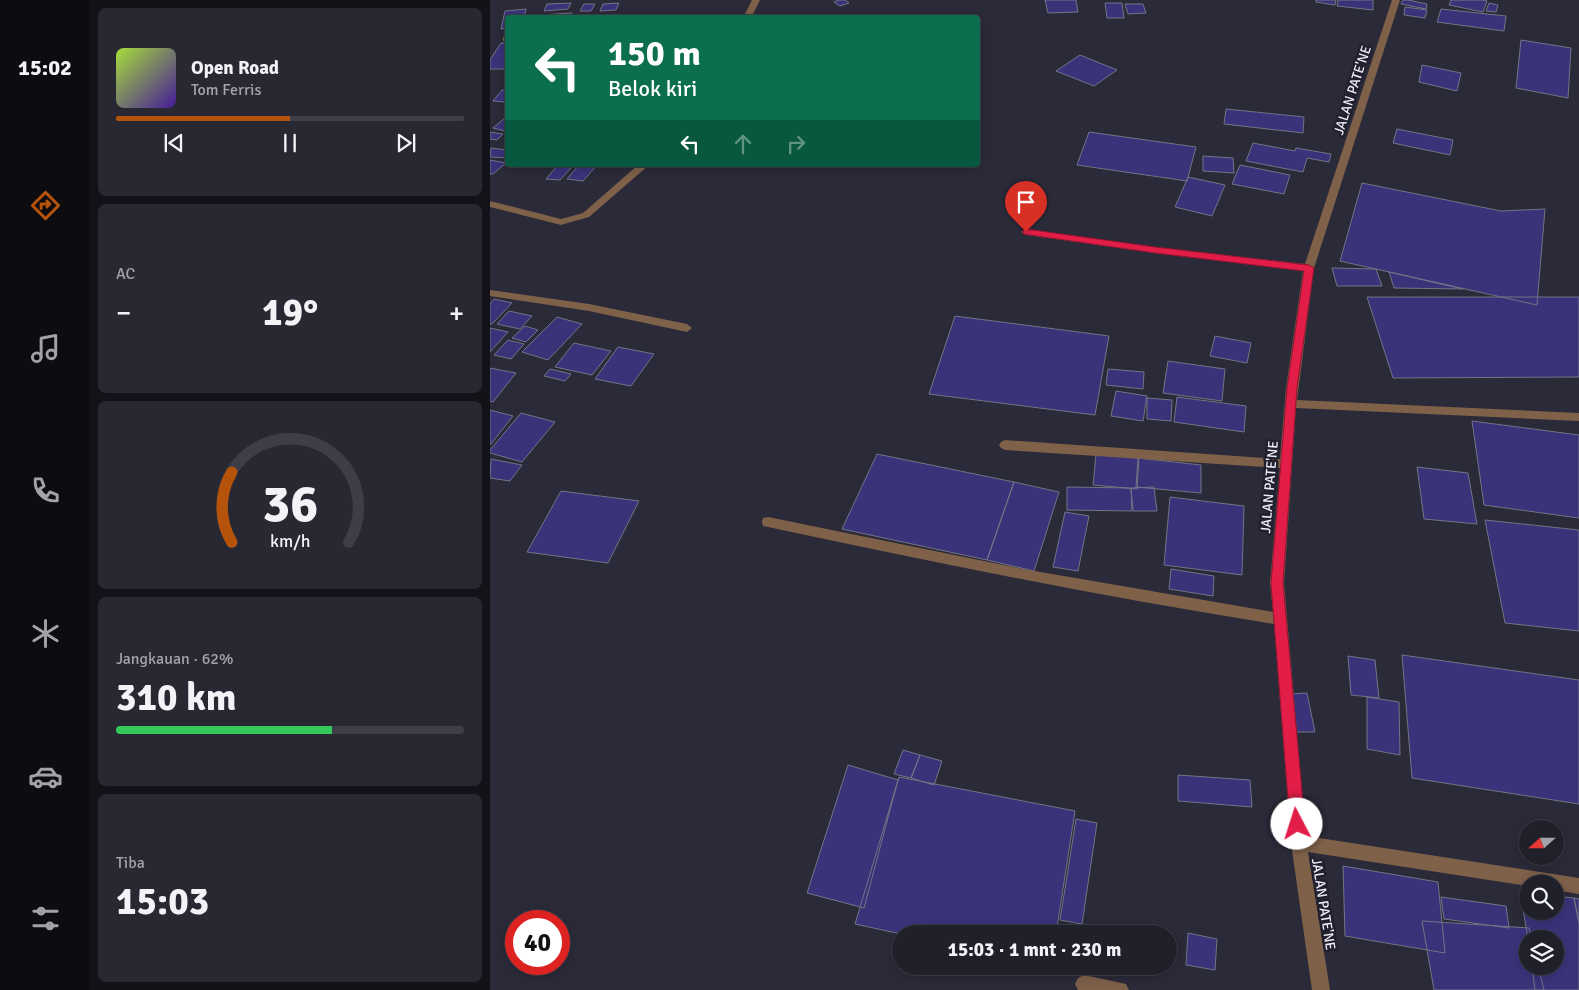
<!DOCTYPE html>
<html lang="id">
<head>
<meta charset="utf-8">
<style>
	body { margin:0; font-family:Signika,sans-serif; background:#282833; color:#f1f3f6; height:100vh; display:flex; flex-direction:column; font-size:19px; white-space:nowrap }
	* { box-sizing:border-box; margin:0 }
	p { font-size:16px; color:#a2a3a9 }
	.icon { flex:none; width:28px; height:28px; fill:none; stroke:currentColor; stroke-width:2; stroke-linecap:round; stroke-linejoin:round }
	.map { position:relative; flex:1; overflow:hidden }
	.panel { display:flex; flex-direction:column; gap:8px; padding:8px; background:#121218; width:400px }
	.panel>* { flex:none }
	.top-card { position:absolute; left:15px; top:15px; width:475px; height:152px; border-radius:5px; box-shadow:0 2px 12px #0003,0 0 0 1px #3d3e47; background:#0b6e4f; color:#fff; overflow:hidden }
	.needle { width:32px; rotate:249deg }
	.controls { position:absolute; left:1029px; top:820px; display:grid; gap:10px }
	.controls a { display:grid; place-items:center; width:45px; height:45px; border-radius:50%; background:#20202b; box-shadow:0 2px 12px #0003,0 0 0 1px #3d3e47; font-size:25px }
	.speed { position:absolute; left:15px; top:910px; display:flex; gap:10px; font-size:25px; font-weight:700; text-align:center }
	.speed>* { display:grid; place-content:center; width:65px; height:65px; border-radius:50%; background:#20202b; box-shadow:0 2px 12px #0003,0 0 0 1px #3d3e47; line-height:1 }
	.speed .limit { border:8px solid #d22; background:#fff; color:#111 }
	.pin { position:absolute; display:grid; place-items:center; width:42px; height:42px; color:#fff; margin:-51px -21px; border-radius:50% 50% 50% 0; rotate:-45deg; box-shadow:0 0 5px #0007 }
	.pin .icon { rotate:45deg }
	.me { position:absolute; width:55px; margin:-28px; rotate:355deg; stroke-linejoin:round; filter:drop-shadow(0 0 4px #0008) }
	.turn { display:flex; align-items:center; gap:18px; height:105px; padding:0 20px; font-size:22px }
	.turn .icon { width:65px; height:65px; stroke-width:2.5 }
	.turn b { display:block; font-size:35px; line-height:42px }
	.lanes { display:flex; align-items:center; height:48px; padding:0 20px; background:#0003; justify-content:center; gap:25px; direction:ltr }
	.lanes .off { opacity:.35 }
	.big { font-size:38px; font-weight:700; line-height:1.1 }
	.panel .tile { flex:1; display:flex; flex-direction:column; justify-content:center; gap:8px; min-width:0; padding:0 18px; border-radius:8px; background:#282833 }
	.panel .dial { align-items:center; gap:0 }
	.dial svg { height:130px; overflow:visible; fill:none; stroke:#3d3e47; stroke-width:7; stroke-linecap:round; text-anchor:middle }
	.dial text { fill:#f1f3f6; stroke:none }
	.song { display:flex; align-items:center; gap:15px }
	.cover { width:60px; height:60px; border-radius:8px; background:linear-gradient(135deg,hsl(80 70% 55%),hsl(260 70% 35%)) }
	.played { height:5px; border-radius:2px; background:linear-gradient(90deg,#b45309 50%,#3d3e47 50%) }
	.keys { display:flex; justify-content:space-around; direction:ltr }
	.heat { display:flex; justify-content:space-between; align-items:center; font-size:28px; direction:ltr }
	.charge { height:8px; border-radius:4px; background:linear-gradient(90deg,#34c759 62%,#3d3e47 0) }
	.trip { position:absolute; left:402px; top:925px; width:285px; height:50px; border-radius:25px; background:#20202b; box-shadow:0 2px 12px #0003,0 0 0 1px #3d3e47; font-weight:700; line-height:50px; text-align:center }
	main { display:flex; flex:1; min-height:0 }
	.tab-bar { display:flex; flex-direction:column; width:90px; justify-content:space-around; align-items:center; background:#0d0d11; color:#a2a3a9 }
	.tab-bar .icon { width:35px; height:35px }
	.tab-bar .selected { color:#b45309 }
	.tab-bar b { font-size:22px; color:#f1f3f6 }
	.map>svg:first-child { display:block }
	.building { fill:#3a337a; stroke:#737485 }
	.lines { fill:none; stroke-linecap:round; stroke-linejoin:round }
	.minor { fill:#7f614a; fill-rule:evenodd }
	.route { fill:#e11d48; stroke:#92132f }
	.labels { text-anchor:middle; stroke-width:5; stroke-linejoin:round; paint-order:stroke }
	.street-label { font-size:14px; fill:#edeef8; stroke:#20202e }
</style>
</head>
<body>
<main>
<nav class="tab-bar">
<b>15:02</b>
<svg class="icon selected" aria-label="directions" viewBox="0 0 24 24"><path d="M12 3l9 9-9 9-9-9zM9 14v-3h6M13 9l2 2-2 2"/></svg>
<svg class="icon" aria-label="music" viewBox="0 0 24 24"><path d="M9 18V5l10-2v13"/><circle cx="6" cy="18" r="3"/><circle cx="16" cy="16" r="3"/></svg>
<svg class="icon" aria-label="phone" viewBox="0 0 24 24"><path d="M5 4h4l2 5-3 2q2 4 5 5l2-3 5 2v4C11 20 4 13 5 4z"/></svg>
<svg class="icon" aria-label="climate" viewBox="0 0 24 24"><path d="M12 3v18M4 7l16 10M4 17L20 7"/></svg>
<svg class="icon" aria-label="car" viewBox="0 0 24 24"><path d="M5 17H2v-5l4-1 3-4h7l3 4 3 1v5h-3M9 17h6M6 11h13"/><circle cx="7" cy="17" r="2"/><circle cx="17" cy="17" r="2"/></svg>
<svg class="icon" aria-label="filters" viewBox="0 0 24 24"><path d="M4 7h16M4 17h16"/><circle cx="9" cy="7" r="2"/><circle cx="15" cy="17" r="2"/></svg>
</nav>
<section class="panel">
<div class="tile">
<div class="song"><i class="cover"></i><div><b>Open Road</b><p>Tom Ferris</p></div></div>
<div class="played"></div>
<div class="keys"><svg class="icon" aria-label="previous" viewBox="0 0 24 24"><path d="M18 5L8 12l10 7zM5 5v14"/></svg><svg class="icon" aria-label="pause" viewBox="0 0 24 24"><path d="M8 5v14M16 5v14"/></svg><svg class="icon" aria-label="next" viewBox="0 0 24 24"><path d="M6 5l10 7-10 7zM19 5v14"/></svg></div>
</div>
<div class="tile"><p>AC</p>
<div class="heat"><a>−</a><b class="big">19°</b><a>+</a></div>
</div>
<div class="tile dial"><svg viewBox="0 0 100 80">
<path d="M14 69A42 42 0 1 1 86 69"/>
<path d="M14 69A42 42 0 0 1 14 26" stroke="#b45309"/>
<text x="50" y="56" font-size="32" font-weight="700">36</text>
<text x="50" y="72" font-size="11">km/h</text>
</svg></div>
<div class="tile"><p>Jangkauan · 62%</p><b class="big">310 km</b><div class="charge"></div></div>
<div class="tile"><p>Tiba</p><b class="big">15:03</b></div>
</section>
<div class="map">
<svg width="1089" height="990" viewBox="0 0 1089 990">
	<rect width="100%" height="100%" fill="#2a2a39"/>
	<path class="building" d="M349 0H355L359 3 350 6 344 2Z
		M555 0H586L588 12 558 13Z
		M826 0H846L845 5 826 2Z
		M848 0H883V10L847 6Z
		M913 0H918L937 4 936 9 911 4Z
		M961 0H993L997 1 993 12 959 5Z
		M81 3 78 9 54 11 57 4Z
		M129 3 126 10 110 11 113 4Z
		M615 3H632L634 18H617Z
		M999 3 1008 5 1006 12 996 11Z
		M94 4H105L101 11H90Z
		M635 4H653L656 13 638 14Z
		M915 7 937 10 935 18 914 15Z
		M36 9 34 18H18V28L11 29 15 11Z
		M951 9 1016 16 1014 31 947 22Z
		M82 13 80 18H48L49 15Z
		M1031 40 1081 48 1078 98 1026 88Z
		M11 43H18V69H0V60Z
		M590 55 627 70 604 86 566 71Z
		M932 65 971 73 967 91 929 82Z
		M12 90 18 91V98L14 102 3 101Z
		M736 109 814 117 813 133 734 124Z
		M15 118 18 119V129L15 131 3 128Z
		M907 129 963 140 960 155 903 143Z
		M0 132 13 134 7 140 0 139Z
		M599 132 706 147 697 181 587 165Z
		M763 143 805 151 806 148 841 154 839 162 817 158 813 172 756 161Z
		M1 148 18 150V158L0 157Z
		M713 156 743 158 744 173 713 171Z
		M0 160 16 163 3 174H0Z
		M89 165H107L93 181 77 179Z
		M750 165 800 175 794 194 742 184Z
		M67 166 81 168 70 180 56 179Z
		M698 177 735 185 722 216 685 207Z
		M872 183 1011 211 1055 209 1047 305 850 261Z
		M842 268 886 269 892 286H847Z
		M899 272 973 289 904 288Z
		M877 297H1089V377L903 378Z
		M4 299 22 303 2 324H0V304Z
		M19 311 42 316 30 329 7 324Z
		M465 316 619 336 605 415 439 394Z
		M67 317 92 324 58 360 32 352Z
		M35 326 48 330 36 342 22 338Z
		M0 328 18 332 0 352Z
		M725 336 761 343 757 363 720 356Z
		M18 340 34 344 21 359 4 355Z
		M84 343 121 351 102 375 65 367Z
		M128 347 164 354 141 386 105 379Z
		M678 361 735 369 732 401 673 393Z
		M0 368 26 373 3 402 0 401Z
		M60 369 81 374 75 381 54 376Z
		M618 369 654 372 653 389 616 385Z
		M626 391 657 396 653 421 621 416Z
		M687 397 756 406 754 432 684 422Z
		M657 398 682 400 681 421 657 419Z
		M0 410 23 416 1 444H0Z
		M31 413 65 422 32 462 0 453V450Z
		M982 421 1089 435V518L994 505Z
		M387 454 524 482 497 560 352 529Z
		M606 454 649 458 647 489 603 485Z
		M648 458 711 465V493L646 487Z
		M1 459 32 465 20 481 0 478Z
		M927 467 978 473 987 524 934 519Z
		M524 482 569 492 544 571 497 560Z
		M577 487 641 488 642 511 577 510Z
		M664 487 667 511H643L641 488Z
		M71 491 149 501 118 563 37 552Z
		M680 497 754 506 752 575 674 565Z
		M575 512 599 516 588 571 563 567Z
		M995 520 1089 530V631L1015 623Z
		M681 569 724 576 723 596 679 589Z
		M912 655 1089 680V804L922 778Z
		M858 656 885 660 889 698 861 695Z
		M817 693 825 732H805L798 694Z
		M877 697 909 702 910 755 877 749Z
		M413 750 430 755 421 778 404 774Z
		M430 755 452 761 444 785 421 778Z
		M358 765 408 780 374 908 317 893Z
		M688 775 760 780 762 807 688 801Z
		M409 777 585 811 566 934H411L365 924Z
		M586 819 607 823 592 924 570 920Z
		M853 866 948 882 955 953 855 936Z
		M1030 891 1038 892V911H1065V896L1084 898 1089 924V990H1045L1042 966H1065V939H1038Z
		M951 897 1016 906 1019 928 954 919Z
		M1084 898 1089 899V921Z
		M932 921 1039 928 1042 939H1038V966H1048L1054 990H944Z
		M698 933 727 939 725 970 696 965Z"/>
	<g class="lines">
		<path class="minor" d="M262 0H270L261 18H253Z
			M902 0H910L824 268 807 400 1089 413V421L806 408 794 583 816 836 1089 878V894L1065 890V884H1038V886L818 852 840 990H822L801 843 784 624C614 597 446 563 278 527L273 526 272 522 273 518 278 517 533 569 783 612 780 583 790 468 515 450 511 448 509 445 511 442 515 440 790 459 796 388 813 271 665 253 536 235 531 232 536 229 665 247 815 264Z
			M13 37H18V41H13Z
			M148 165H159L99 217 74 224 71 225 0 207V201L71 219 93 213Z
			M0 290 99 304 197 324 202 328 197 332 99 311 0 296Z
			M594 975 636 984 639 990H588L585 984 588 978Z"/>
	</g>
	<path class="route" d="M536 229 665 247 819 265 824 268 807 388 793 583 815 824 812 829 807 831 802 829 800 824 781 583 797 388 814 271 665 253 533 234V230Z"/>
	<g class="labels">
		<g class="street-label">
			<text transform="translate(862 90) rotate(-72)" y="5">JALAN PATE'NE</text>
			<text transform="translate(779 487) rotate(-85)" y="5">JALAN PATE'NE</text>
			<text transform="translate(834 904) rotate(81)" y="5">JALAN PATE'NE</text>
		</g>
	</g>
</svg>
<div class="controls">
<a><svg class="needle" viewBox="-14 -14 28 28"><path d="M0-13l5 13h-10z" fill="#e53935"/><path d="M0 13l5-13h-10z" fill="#a2a3a9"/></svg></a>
<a><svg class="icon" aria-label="search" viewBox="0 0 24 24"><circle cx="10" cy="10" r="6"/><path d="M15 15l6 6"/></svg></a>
<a><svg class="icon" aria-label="layers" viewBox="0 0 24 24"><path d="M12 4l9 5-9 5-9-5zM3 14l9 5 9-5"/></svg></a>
</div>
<div class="speed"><div class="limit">40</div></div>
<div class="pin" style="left:536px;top:232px;background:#d93025"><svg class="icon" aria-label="arrive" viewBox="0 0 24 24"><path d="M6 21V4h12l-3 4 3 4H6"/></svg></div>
<svg class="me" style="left:807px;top:824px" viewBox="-20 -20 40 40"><circle r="19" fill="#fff"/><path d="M0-13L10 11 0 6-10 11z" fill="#e11d48"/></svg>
<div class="trip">15:03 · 1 mnt · 230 m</div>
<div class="top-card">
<div class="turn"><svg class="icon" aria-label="left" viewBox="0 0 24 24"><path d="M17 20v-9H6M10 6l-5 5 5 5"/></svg><div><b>150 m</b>Belok kiri</div></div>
<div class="lanes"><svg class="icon" aria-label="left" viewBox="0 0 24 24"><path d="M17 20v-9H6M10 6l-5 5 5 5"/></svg><svg class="icon off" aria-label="ahead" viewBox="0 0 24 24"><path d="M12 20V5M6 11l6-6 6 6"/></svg><svg class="icon off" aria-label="right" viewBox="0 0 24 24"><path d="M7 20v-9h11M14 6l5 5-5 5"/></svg></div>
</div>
</div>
</main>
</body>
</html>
